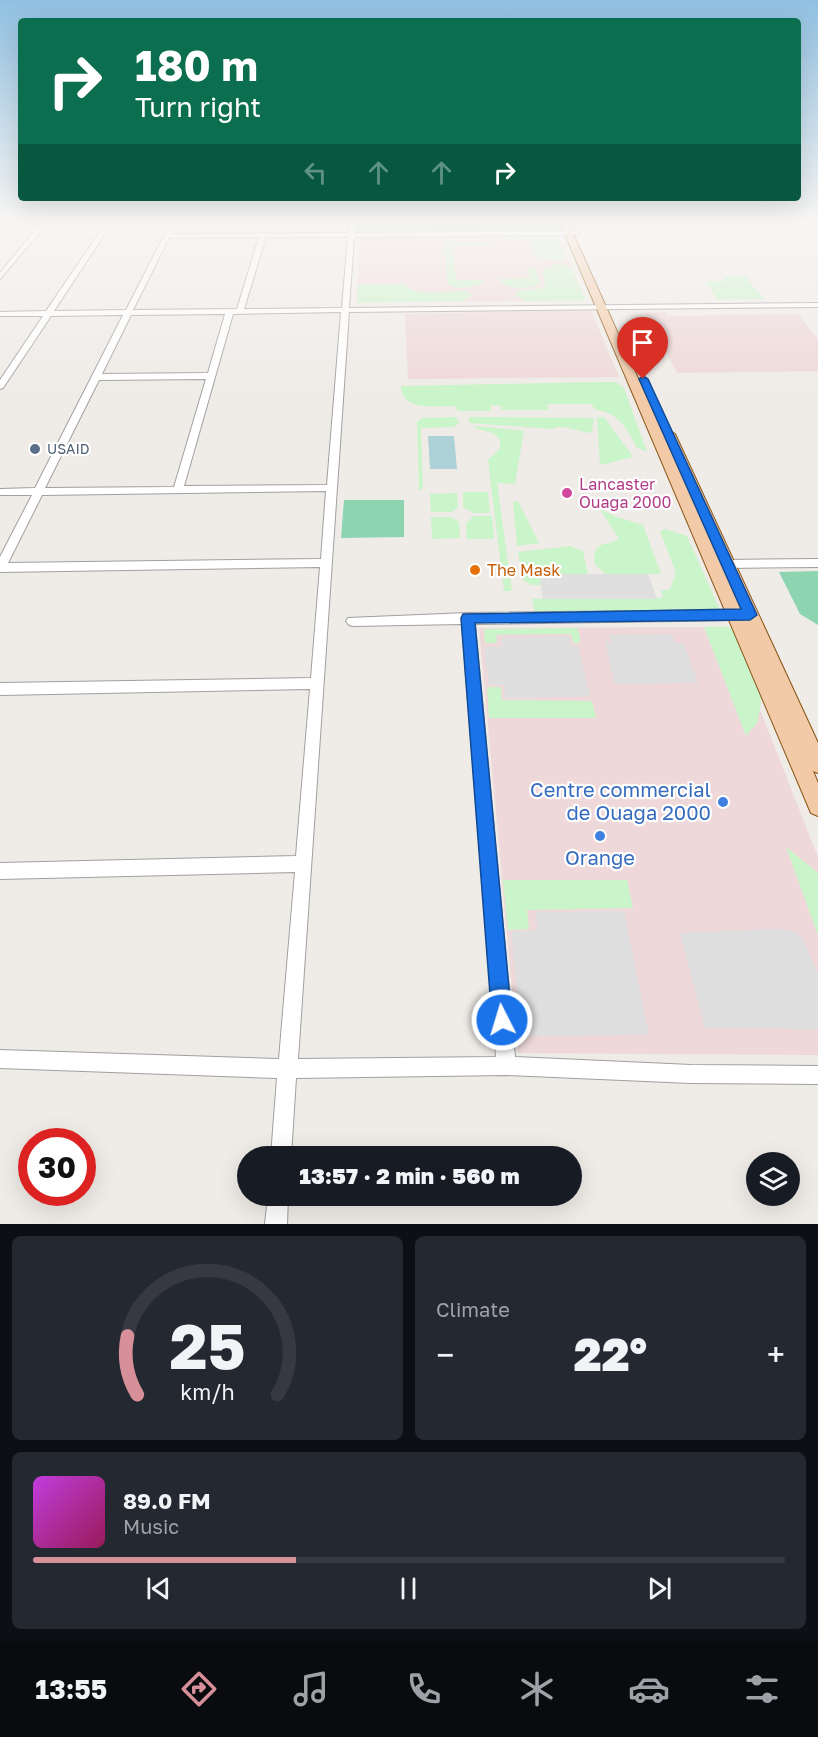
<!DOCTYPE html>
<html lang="en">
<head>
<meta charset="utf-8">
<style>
	body { margin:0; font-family:"Golos Text",sans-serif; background:#242831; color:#f1f3f6; height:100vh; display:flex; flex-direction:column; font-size:22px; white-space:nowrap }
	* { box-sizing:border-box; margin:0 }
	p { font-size:20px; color:#9ea1a6 }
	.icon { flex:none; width:33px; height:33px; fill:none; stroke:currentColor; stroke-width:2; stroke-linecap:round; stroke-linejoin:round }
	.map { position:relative; height:1224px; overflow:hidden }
	.side { display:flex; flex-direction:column; gap:12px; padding:12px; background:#0d0f14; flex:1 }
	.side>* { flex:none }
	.top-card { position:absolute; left:18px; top:18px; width:783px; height:183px; border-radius:6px; box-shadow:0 6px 24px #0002; background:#0b6e4f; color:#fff; overflow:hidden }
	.controls { position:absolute; left:746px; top:1152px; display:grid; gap:12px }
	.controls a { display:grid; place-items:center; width:54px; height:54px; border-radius:50%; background:#171b24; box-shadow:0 6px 24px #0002; font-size:30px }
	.speed { position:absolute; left:18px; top:1128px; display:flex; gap:12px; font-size:30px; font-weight:700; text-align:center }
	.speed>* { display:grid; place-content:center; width:78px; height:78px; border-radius:50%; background:#171b24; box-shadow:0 6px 24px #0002; line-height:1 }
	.speed .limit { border:9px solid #d22; background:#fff; color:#111 }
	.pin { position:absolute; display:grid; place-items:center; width:51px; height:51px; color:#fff; margin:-62px -26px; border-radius:50% 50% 50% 0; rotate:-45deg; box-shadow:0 0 6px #0007 }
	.pin .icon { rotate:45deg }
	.me { position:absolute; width:66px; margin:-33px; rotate:355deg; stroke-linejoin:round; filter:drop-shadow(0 0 4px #0008) }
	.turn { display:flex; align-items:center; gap:21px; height:126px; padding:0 18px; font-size:27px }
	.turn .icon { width:78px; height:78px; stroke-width:2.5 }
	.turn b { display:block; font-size:42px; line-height:51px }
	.lanes { display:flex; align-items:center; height:57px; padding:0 18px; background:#0003; justify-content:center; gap:30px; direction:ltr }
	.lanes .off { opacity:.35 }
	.big { font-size:45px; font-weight:800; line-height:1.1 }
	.side .card { flex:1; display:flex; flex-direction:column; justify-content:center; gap:9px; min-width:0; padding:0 21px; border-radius:9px; background:#242831 }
	.side .dial { align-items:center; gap:0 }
	.dial svg { height:156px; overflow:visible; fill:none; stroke:#363941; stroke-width:7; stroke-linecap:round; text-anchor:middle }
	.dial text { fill:#f1f3f6; stroke:none }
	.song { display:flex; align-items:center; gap:18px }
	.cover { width:72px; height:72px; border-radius:9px; background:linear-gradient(135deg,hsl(290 70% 55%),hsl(330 70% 35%)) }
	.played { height:6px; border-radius:3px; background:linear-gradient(90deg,#d79099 35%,#363941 35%) }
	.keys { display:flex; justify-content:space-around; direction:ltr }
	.heat { display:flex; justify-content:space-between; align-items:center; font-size:33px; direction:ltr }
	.side .tiles { flex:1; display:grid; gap:12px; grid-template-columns:1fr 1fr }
	.card:last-child { grid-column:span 2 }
	.trip { position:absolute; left:237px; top:1146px; width:345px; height:60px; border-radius:30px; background:#171b24; box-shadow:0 6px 24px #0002; font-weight:800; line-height:60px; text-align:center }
	.dock { display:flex; height:96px; justify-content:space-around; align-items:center; background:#090b0e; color:#9ea1a6 }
	.dock .icon { width:42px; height:42px }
	.dock .current { color:#d79099 }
	.dock b { font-size:27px; color:#f1f3f6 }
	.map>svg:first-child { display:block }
	.commercial { fill:#eed8d9 }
	.park { fill:#caf4c9 }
	.pitch { fill:#8dd5b1 }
	.parking { fill:#dfdfdf }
	.water { fill:#acd2d7 }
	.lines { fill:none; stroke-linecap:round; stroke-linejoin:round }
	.minor-casing { stroke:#a0a0a0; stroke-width:2 }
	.major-casing { stroke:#8a5411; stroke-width:2 }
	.minor { fill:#fff; fill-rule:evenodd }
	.major { fill:#f2caa8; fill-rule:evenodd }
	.route { fill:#1a73e8; stroke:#114b97; stroke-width:1.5 }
	.service-dot { fill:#5c6f8a; stroke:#fff; stroke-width:2 }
	.hotel-dot { fill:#d1479c; stroke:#fff; stroke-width:2 }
	.food-dot { fill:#e8710a; stroke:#fff; stroke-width:2 }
	.shop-dot { fill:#3f7fe0; stroke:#fff; stroke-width:2 }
	.labels { text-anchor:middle; stroke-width:4.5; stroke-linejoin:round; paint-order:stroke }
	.far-service-label { font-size:14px; fill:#4e5e75; stroke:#fff; text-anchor:start }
	.hotel-label { font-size:16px; fill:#b23c85; stroke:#fff; text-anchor:start }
	.food-label { font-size:16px; fill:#c56008; stroke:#fff; text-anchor:start }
	.near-shop-label { font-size:20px; fill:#366cbe; stroke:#fff; text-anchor:end }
</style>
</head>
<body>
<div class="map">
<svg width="818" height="1224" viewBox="0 0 818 1224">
	<rect width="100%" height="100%" fill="#efebe7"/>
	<path class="commercial" d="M558 235 585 300 356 303 360 237Z
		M591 310 619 377 408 379 405 314Z
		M666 312 668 316 798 314 818 339V371L677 373 645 313Z
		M727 627 765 642 760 710 818 857V1055L518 1053 479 628Z"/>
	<path class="park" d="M558 235 567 258C557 265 549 258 537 257L530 241 503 238 504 236Z
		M451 242H493L494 245H452L456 280H482L483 284C470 287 459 291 448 284L444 247 445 243Z
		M554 264H563L572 269 585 300 526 301 515 295 517 291 545 288 543 269 552 268Z
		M527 267H534L540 282 537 285C526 289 506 290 498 279L530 278Z
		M728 276H745L764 299 718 300 706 282 722 281Z
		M358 284H404C413 297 451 291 467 291L472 295 464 301 357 303Z
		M601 382H616L624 388 647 452 636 447C629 430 616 411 596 410L591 404H547L549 410H501L502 406 491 405V411H458L455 406C436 406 402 412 401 386Z
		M456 417 459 422 454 427 421 428 423 489 419 490 417 422 422 418Z
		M469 417 594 418 592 433C580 432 560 423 552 429L469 423Z
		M604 417 633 457 600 465 597 418Z
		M475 426 524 431 515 484 497 483 512 591H504L488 460 500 448V440L493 433 475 428Z
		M463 492H488L490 513H473L463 507Z
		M457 493 458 507 452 512H431L430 494Z
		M518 501 539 543 517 546 513 502Z
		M600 509 614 516 643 525 661 574H605L594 563C594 540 603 547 619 539Z
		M474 516H492L494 539H467L466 523Z
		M431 517H451L459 522 460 538 432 539Z
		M665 529 687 536 719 608 716 612 535 613 532 599 663 598 661 591 670 589 676 573 660 531Z
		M570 546 583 551 588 574H539L541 585H531L523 580 518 552Z
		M704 627H727L765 642 760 710 757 723 746 736Z
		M577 628 580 637 579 643H573L571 634 496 635 497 643H485L484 629Z
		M487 687H501L502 700 592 701 596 718H489Z
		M786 847 818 873V935Z
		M503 880H627L633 908 527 910 529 929 508 930Z"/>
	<path class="pitch" d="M357 220H555L559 230 356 232Z
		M344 500H404V537L341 538Z
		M818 571V625L800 614 779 572Z"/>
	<path class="parking" d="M539 574H648L657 599H543Z
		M672 634 675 643H684L698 683 615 684 605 642H611L609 635Z
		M569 636 571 646H578L590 696 505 698 504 685H489L484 647H502L501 638Z
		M624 911 649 1035 522 1036 511 932 538 930 536 912Z
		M771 929 790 930 802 937 818 974V1029L705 1028 680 933Z"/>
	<path class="water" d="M428 436H454L457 469H430Z"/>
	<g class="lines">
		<g class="minor-casing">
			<path id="minor" d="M43 220H50L0 279V273Z
				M108 220H114L54 311 126 310 172 220H178L171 234 348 233 349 220H355L354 233 577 231 580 233 577 235 354 237 349 308 818 303V307L349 312 298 1059 496 1057 462 624 352 626 348 624 346 621 348 618 468 613 743 610 747 612 749 615 747 618 743 620 475 624 515 1057 691 1065 818 1066V1084L691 1083 506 1075 296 1078 291 1156H271L277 1078 0 1068V1050L279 1059 295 872 0 879V863L296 856 310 689 0 695V683L311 678 320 567 0 572V557L32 495H0V489L35 488 123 315 51 316 3 388 0 389V380L43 316H0V312L46 311ZM259 237 237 309 133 310 169 238ZM266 237H348L342 308 244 309ZM341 312 327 485 184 486 233 314ZM225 314 208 373 102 374 131 315ZM206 379 174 487 45 488 99 380ZM326 491 321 559 8 563 42 495Z
				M818 559V567L728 568 722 564 728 560Z
				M268 1196H288L287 1224H265Z"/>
		</g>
		<g class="major-casing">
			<path id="major" d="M559 220H567L663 434 669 430 675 434 818 743V773L813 771 818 783V816L811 813Z"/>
		</g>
		<use href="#minor" class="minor"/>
		<use href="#major" class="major"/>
	</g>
	<linearGradient id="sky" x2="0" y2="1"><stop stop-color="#90c0e1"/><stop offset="0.56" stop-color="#f8f6f4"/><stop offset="1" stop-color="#f8f6f4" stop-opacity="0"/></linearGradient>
	<rect width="818" height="392" fill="url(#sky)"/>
	<path class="route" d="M643 376 648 379 757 615 750 620 475 623 512 1020 509 1027 502 1030 495 1027 492 1020 461 618 463 614 741 609 639 379Z"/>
	<circle class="service-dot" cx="35" cy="449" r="6"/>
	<circle class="hotel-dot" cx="567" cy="493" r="6"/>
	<circle class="food-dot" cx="475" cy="570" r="6"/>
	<g class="shop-dot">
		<circle cx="723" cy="802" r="6"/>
		<circle cx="600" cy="836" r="6"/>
	</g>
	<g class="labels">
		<g class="far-service-label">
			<text x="47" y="454">USAID</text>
		</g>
		<g class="hotel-label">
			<text x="579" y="490">Lancaster<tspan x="579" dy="18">Ouaga 2000</tspan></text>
		</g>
		<g class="food-label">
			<text x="487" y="576">The Mask</text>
		</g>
		<g class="near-shop-label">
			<text x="711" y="797">Centre commercial<tspan x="711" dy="23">de Ouaga 2000</tspan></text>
			<text x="600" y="865" text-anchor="middle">Orange</text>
		</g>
	</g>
</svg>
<div class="controls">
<a><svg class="icon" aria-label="layers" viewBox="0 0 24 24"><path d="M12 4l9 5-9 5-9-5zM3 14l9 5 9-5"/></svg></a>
</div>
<div class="speed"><div class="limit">30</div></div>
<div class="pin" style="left:643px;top:379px;background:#d93025"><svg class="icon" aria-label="arrive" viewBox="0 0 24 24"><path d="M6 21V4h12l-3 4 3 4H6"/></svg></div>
<svg class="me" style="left:502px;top:1020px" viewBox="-20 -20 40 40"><circle r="17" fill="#1a73e8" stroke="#fff" stroke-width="3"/><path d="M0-11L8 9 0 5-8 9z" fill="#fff"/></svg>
<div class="trip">13:57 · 2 min · 560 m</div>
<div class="top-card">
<div class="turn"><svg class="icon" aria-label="right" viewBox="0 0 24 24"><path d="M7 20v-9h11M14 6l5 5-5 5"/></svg><div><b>180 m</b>Turn right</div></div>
<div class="lanes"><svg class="icon off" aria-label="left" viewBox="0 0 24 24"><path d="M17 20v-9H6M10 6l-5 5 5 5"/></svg><svg class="icon off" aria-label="ahead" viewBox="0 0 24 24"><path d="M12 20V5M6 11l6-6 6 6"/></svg><svg class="icon off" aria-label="ahead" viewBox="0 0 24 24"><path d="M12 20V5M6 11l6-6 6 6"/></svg><svg class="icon" aria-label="right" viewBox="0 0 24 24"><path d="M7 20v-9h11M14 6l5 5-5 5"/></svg></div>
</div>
</div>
<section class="side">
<div class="tiles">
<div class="card dial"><svg viewBox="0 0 100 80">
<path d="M14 69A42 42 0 1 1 86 69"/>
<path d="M14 69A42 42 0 0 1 9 39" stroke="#d79099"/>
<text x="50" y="56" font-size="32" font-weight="700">25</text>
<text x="50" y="72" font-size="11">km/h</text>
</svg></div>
<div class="card"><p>Climate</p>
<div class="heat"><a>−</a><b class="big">22°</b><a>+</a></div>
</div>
<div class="card">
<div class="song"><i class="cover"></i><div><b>89.0 FM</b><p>Music</p></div></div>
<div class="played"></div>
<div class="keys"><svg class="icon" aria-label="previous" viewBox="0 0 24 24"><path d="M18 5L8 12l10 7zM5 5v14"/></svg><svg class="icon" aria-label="pause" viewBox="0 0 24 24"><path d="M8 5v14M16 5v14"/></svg><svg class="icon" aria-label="next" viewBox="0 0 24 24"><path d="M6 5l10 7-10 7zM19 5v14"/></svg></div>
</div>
</div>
</section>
<nav class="dock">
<b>13:55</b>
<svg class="icon current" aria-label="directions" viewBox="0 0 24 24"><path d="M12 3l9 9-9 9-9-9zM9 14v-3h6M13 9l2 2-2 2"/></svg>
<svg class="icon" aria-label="music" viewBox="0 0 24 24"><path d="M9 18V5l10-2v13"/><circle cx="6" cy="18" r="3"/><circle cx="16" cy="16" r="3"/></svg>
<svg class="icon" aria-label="phone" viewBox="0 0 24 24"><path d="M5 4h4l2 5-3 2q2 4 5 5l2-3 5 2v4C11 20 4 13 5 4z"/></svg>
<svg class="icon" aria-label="climate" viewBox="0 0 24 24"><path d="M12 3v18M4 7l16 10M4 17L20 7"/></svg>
<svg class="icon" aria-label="car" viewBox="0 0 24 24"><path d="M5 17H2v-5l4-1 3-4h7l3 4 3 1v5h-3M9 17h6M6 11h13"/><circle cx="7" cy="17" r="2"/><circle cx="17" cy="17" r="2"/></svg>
<svg class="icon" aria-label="filters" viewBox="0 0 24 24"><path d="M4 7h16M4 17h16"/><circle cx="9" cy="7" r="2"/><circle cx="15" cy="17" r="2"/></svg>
</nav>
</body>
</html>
